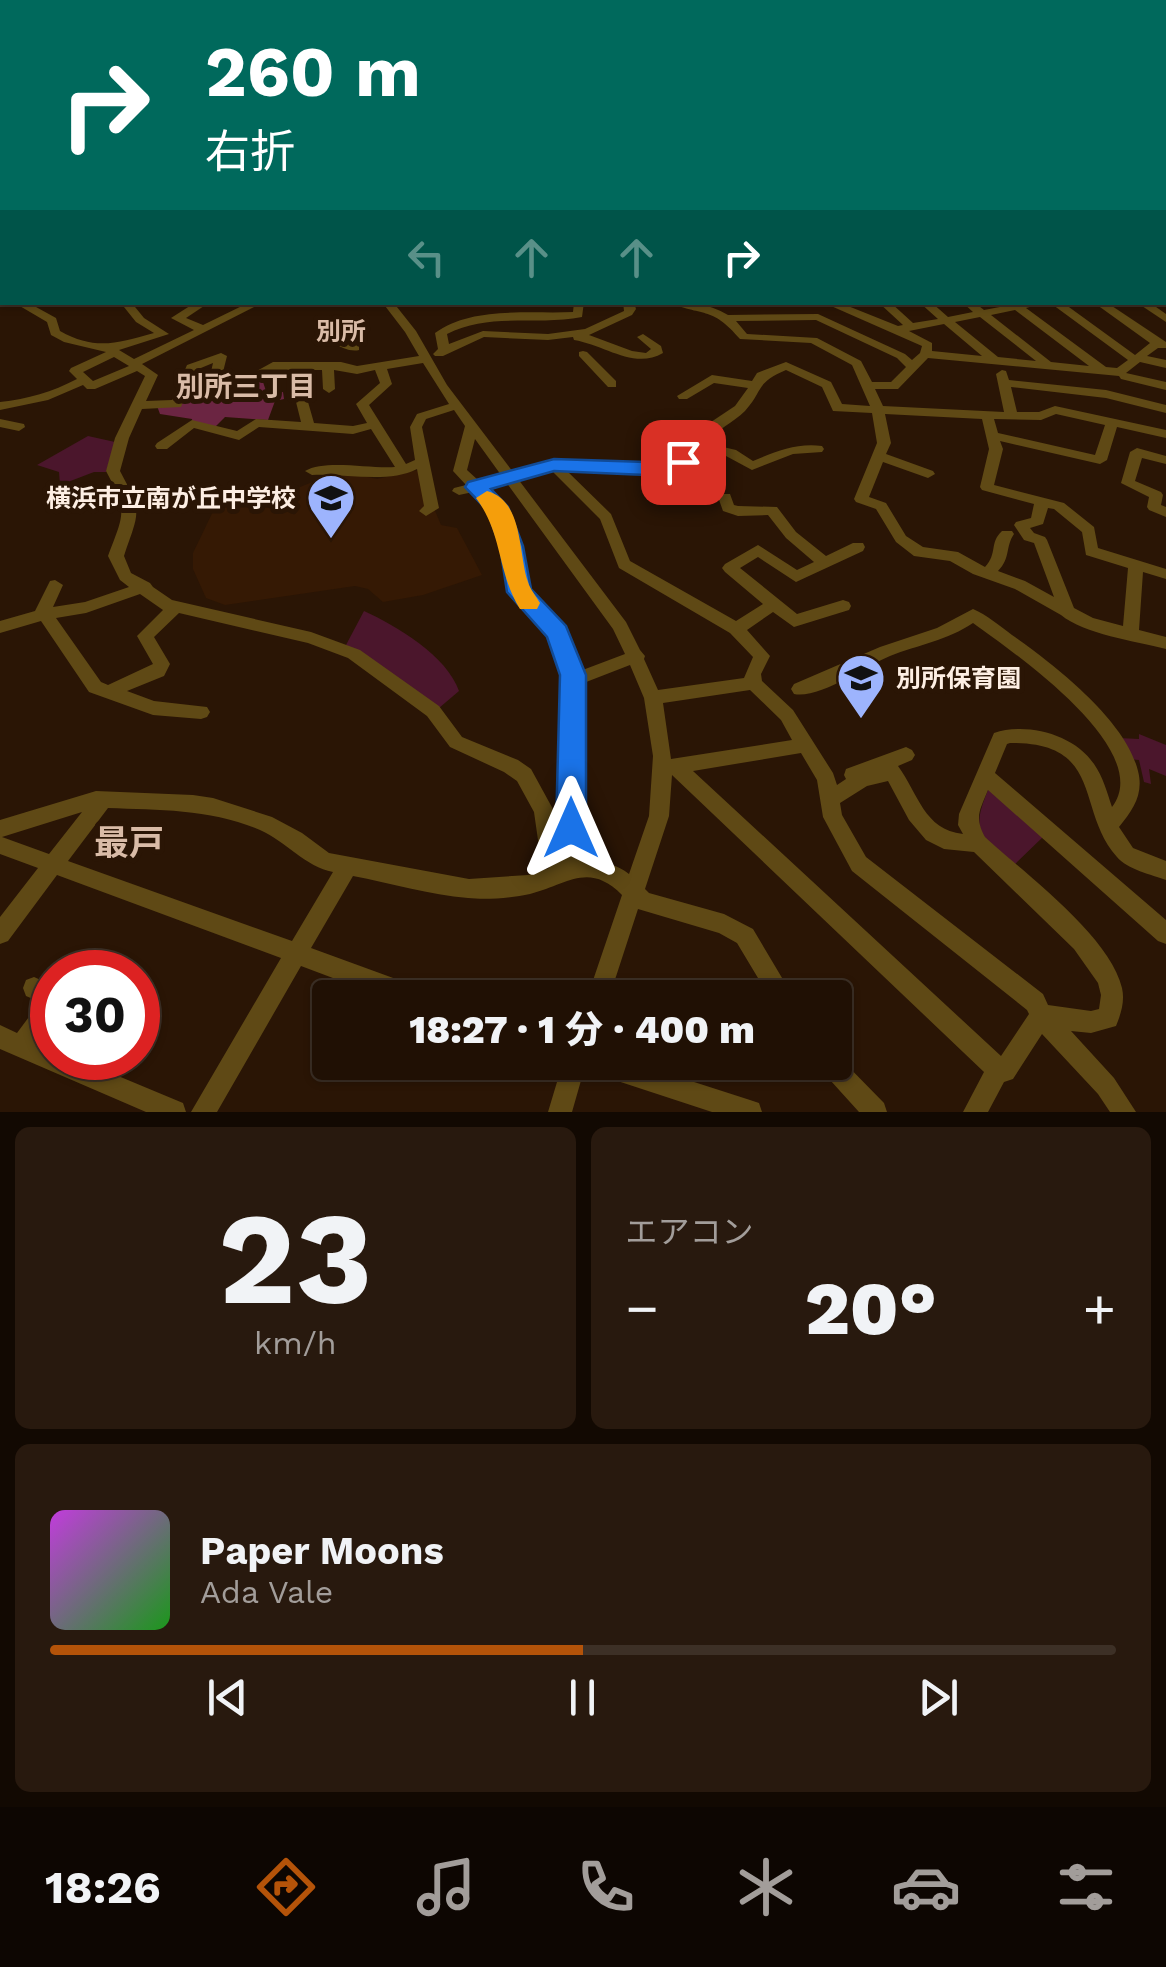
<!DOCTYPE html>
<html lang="ja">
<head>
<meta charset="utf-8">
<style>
	body { margin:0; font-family:"Work Sans","Noto Sans JP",sans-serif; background:#28190e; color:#f1f3f6; height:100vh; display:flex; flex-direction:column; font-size:38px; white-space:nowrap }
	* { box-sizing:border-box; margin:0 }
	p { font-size:32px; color:#a29d9a }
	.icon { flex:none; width:55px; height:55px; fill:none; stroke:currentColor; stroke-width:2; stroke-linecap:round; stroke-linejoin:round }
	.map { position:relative; height:1112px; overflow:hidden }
	.panel { display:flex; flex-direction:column; gap:15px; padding:15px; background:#120902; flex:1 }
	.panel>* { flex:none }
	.top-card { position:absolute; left:0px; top:0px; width:1168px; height:305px; box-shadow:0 2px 8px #0004,0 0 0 2px #3d3026; background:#00695c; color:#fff; overflow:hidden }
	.speed { position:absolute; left:30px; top:950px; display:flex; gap:20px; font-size:50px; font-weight:700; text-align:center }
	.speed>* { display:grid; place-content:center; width:130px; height:130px; border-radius:50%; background:#201004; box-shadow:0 2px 8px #0004,0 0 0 2px #3d3026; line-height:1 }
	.speed .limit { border:15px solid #d22; background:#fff; color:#111 }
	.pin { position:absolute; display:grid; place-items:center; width:85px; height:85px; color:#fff; margin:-42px; border-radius:20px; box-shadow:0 5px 15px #0006 }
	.me { position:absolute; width:110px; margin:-55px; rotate:0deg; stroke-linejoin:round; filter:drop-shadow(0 0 8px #0008) }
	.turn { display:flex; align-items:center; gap:35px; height:210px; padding:0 40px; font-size:45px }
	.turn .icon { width:130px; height:130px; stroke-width:2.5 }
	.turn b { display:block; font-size:70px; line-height:85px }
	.lanes { display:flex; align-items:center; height:95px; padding:0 40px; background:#0003; justify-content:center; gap:50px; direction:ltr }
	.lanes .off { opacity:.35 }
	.big { font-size:75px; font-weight:800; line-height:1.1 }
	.panel .widget { flex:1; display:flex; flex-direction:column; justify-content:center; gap:15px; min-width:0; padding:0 35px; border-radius:15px; background:#28190e }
	.panel .dial { align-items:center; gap:0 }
	.dial b { font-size:130px; line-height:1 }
	.song { display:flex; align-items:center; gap:30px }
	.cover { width:120px; height:120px; border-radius:15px; background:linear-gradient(135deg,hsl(290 70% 55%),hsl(120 70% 35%)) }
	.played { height:10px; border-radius:5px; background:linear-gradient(90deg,#b45309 50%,#3d3026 50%) }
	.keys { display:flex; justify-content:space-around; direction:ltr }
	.heat { display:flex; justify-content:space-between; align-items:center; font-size:55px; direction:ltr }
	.panel .tiles { flex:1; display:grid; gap:15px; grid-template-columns:1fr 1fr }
	.widget:last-child { grid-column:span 2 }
	.trip { position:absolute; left:312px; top:980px; width:540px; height:100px; border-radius:10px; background:#201004; box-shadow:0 2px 8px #0004,0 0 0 2px #3d3026; font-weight:800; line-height:100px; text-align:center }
	.dock { display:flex; height:160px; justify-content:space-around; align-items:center; background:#0d0602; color:#a29d9a }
	.dock .icon { width:70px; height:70px }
	.dock .active { color:#b45309 }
	.dock b { font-size:45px; color:#f1f3f6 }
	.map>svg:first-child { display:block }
	.built { fill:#351904 }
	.green { fill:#4b162c }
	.forest { fill:#6b2542 }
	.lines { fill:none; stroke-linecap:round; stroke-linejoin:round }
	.stream { stroke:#464b08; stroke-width:2.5 }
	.minor { fill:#5f4915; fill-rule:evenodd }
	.highway { fill:#b78a10; fill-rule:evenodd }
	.route { fill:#1a73e8; stroke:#114b97; stroke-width:2.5 }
	.slow { fill:#f59e0b }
	.labels { text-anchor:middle; stroke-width:10; stroke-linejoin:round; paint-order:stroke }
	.far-quarter-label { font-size:25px; font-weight:bold; fill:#d9bba7; stroke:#2a1505 }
	.poi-label { font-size:25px; font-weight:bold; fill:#fdeee3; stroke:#2a1505; text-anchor:end }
	.neighbourhood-label { font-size:28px; font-weight:bold; fill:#d9bba7; stroke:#2a1505 }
	.near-quarter-label { font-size:35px; font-weight:bold; fill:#d9bba7; stroke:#2a1505 }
</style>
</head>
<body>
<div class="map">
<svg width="1166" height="1112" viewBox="0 0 1166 1112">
	<rect width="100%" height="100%" fill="#2a1505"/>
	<path class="built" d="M418 470 441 525 457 528 482 575 423 595 383 602 368 589 355 586 225 605 206 598 193 569V553L219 499 253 506 340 471 377 479Z"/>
	<path class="green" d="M88 436 115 442 106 472H94L60 485 59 472 37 465Z
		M364 611C397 626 447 656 459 691L439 708 346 645Z
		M1139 734 1166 745V776L1149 769 1151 784 1144 782 1139 760 1128 759 1119 738 1139 739Z
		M989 788 1044 836 1013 866C980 836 970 831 989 788Z"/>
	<path class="forest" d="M261 376 267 394 283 392 284 399 275 401 268 420 225 417 211 431 193 426 192 419 160 414 157 406H178L182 395 211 393Z"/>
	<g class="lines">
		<path class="stream" d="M620 2 628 0"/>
		<path class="minor" d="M21 0 0 5V1Z
			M242 0H284L281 2Z
			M332 0H338V2H332Z
			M352 0H358V2H352Z
			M715 0H722L724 2H713Z
			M842 0H849L846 2Z
			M877 0H883L884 2H878Z
			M912 0H919L921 2H915Z
			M0 14 2 15V30L0 29Z
			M1165 37H1166V41H1165Z
			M2 43V47L0 48V44Z
			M0 55H2V59H0Z
			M0 69H2V73H0Z
			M1165 75H1166V80H1165Z
			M0 98H2V107H0Z
			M1165 98H1166V102H1165Z
			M1165 118H1166V123H1165Z
			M0 125H2V129H0Z
			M1165 138H1166V142H1165Z
			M0 146H2V150H0Z
			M1165 159H1166V165H1165Z
			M1165 178H1166V184H1165Z
			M1165 190H1166V196H1165Z
			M1165 202H1166V208H1165Z
			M1165 227H1166V234H1165Z
			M2 234V240L0 241V235Z
			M1165 248H1166V255H1165Z
			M0 266H2V273L0 274Z
			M0 287H2V294H0Z
			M13 302H27L56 318 60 331C96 351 117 343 154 333L136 322 120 302H131L144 318 169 334 119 350 134 359 194 330 171 318 196 302H210L186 318 203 325 250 302H264L142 364 158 375 146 401 172 400 187 365 221 353 227 356 220 384 237 382 273 362H341L357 366 419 356 405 332 382 302H393L416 331 447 385 513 472 554 461 647 464 679 459 705 426 735 406 748 388 714 383 687 399H679L677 396 712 375 752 381 757 373 786 362 831 382 842 404 870 406 852 365 811 343 740 339C711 305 702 317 668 302 690 302 708 303 728 315L818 314 905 354 912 360 920 353 922 346 822 302H838L898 326 903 325 878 302H890L913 323 938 319 919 302H931L948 317 973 312 962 302H974L984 310 1010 305 1012 302H1048L1026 308 1106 367 1117 368 1128 360 1049 302H1062L1135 355 1150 343 1093 302H1106L1166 342V348H1158L1147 356 1166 360V368L1140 362 1126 373 1166 382V390L1121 379 1119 376 928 358 898 389H875L883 406 1004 412 996 374 1002 370 1006 371 1009 380 1106 390 1166 405V413L1106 398 1011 387 1017 412H1039L1055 406 1166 430V438L1117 427 1107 460 1100 464 1000 441 1003 449 994 485 1064 503 1094 527 1098 548 1166 569V579L1143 572 1139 630 1166 637V649C1135 641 1084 634 1061 615L1015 589 973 574 950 561 914 556 896 542 876 509 856 502 854 499 877 443 872 413 833 411 822 387 786 370C755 383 764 390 745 411 733 423 717 429 706 443L736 450 753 461C777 451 796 443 822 446L824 449 822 452 793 454 752 470 726 456 700 449 690 462 698 483 691 487 684 483 678 467 647 472 566 470 611 514 630 561 736 621 763 604 725 572 722 568 725 564 758 545 797 570 814 562 786 538 768 515 738 516 723 511 718 497 720 494H730L734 505 738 506 777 507 796 532 826 556 853 543H863L865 547 863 551 796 582 758 557 740 568 797 614 843 600 849 602 851 606 849 610 794 627 773 612 747 630 770 656 761 674 762 681 793 710 833 773 837 785 846 779 844 775 846 769 906 747 912 750 915 755 912 760 898 766C918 793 924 830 963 834L958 825 959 814 994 733C1026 722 1074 734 1094 764 1103 777 1107 792 1112 807 1156 750 1013 652 973 623 948 640 918 645 890 656 866 666 820 699 794 694L791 689 794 684 880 647 937 628 973 609C987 615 1000 626 1012 635 1053 664 1126 720 1138 771 1144 794 1133 810 1119 827L1133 848 1166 861V880C1152 875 1127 869 1117 857 1075 810 1105 742 1010 743L1007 744 995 773 1166 920V944L1158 941 988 790C980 810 974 817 985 837 1024 873 1110 936 1122 988 1125 1001 1121 1014 1116 1026L1091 1033 1071 1031 1114 1078 1136 1112H1110L1098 1094 1042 1034 1013 1079 1004 1082 988 1112H963L984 1072 672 775 669 816 645 889 649 893 724 914 753 929 794 998H770L737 943 719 933 638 909 609 998H587L622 895C588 861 567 885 530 894 512 898 486 900 468 898 430 895 390 883 353 876L311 948 426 990 429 998H386L301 966 217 1112H191L281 958 57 875 8 941 0 944V917L38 868 0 854V820L96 791 193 795 213 798 272 817 302 833 329 853 469 879 528 875 549 868 540 854 534 812 517 781 504 772 450 747 427 716 348 658 308 643 179 613 154 637 170 664 164 676 127 691 154 701 207 707 210 712 207 717 201 719 153 715 89 692 41 621 0 633V621L35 611 50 581 55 580 63 585 53 607 85 602 129 587 120 580 108 556C124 513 128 512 106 471L115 438 145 376 137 371 95 389H87L83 385 48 400 0 410V402C28 399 52 392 77 379L69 371 71 368 106 352 64 342 51 335 47 322ZM1015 310 1089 366 1051 362 991 315ZM980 317 1036 361 998 357 955 322ZM816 320 897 358 906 367 891 382H872L861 361 817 338 747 334 736 321ZM944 324 982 356 932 351V343L909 331ZM114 357 129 366 93 381 83 372ZM213 363 207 389 213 393 244 388 275 370H322L323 389 329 393 335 389 334 370 357 374 375 370 380 383 356 404 367 423 353 426 314 423 308 402 302 398 296 402 301 422 256 419 237 431 192 420 157 443 155 446 157 449H167L194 428 239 440 259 427 353 434 371 429 395 467C370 469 325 459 305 471L312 475C345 473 388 484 417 469L424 506 419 511 426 516 439 508 422 427 426 419 454 410 465 426 453 471 466 485 454 488 452 491 459 495 473 492 491 509 504 545 511 592 551 636 565 675 561 828 566 859 560 851 554 811 531 769 518 760 462 737 439 706 360 650 311 632 172 600 153 587 150 583 131 573 124 556C139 511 143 514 120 471L129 438 142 409 181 407 196 370ZM423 363 449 404 417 414 410 427 415 460 406 464 369 405 392 384 387 369ZM885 414 982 419 989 449 980 487 982 490 1034 504 1031 518 1016 522 1014 525 1024 540 1034 543 1054 597 1025 581 998 571C1011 558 1005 547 1014 534L1012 531H1002C989 543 998 553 985 567L958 552 923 547 906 536 886 503 869 497 883 462 928 478 935 474 933 471 886 454 891 443ZM1056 414 1105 425 1095 455 998 433 994 419 1041 420ZM475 439 501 475 479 481 467 470ZM551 470 600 519 619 568 730 633 753 657 744 678 658 690 644 659 645 656 640 650 626 622 518 479ZM506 482 613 629 625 654 580 671 564 629 526 590 518 545 504 507 486 488ZM1048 508 1054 509 1082 532 1086 555 1128 568 1123 626 1093 618 1074 608 1047 540 1045 537 1034 533 1030 528 1043 524ZM140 594 163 610 137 636 153 664 108 685 101 682 56 618 86 613ZM630 665 644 698 653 756 649 816 629 874C618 865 600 860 586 859L581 828V684ZM750 690 781 720 792 740 671 759 663 703ZM801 753 817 780 823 817 852 871 1027 1010 1029 1014 1001 1056 693 771ZM888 781 909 820 926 840 944 849 974 852 1074 949 1098 983 1101 995 1099 1009 1091 1011 1048 1005 1043 994 866 857 842 815 840 803 867 786ZM108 808C160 810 211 809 260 830 285 841 306 867 333 872L292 941 68 861ZM82 812 49 854 2 837Z
			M574 302H584L582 317C537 326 489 312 447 334L449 344 483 331 548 334 585 329 624 311 623 302H634L636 309 632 315 589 335 632 351 646 353 651 349 637 337 643 334 661 346 663 353C634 370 605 345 574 340L573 337 548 340 484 337 443 356H435L433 354 438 349 435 333C471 306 530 314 573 312Z
			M1136 302H1149L1166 314V322Z
			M344 330 350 333 346 341 359 346V350C352 352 339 348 334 342L340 331Z
			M583 351 587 352 616 381V387H608L579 356V352Z
			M0 419 24 424 25 427 19 431 0 427Z
			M1137 448 1166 456V464L1142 458 1135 481 1161 492 1163 495 1161 505 1166 507V517L1149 510 1147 507 1149 497 1121 483 1130 452Z
			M34 977 52 985V1023L39 1042 52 1048V1058H75L183 1103 186 1112H146L0 1049V1025L17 1033 40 1002 26 996 23 988 26 980Z
			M835 1053 884 1103 887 1112H859L821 1070 817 1062H835Z
			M563 1062H632L750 1100 759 1103 762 1112H712L584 1070 572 1112H548Z"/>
		<path class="highway" d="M429 0H440L441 2H431Z
			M1165 78H1166V84H1165Z"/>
	</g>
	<path class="route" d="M683 456 693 462 690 467 646 475 554 471 491 489 508 507 523 546 531 589 566 626 586 675V828L581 837 571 841 560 837 556 828 560 675 547 637 507 592 500 546 487 510 465 487 468 482 554 459 646 462Z"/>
	<path class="slow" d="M487 491C524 501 518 554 528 582 530 589 536 596 540 603L537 609H520C497 572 503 534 476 498Z"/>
	<defs>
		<g id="school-pin" transform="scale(2.5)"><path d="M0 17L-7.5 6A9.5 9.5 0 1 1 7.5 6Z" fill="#9db4fd" stroke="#2a1505"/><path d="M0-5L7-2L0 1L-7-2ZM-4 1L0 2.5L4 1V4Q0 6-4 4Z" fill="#111"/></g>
	</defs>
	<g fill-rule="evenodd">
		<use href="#school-pin" x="331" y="498"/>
		<use href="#school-pin" x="861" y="678"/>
	</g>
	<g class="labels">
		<g class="far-quarter-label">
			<text x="341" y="340">別所</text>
		</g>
		<g class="poi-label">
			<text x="296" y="507">横浜市立南が丘中学校</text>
			<text x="896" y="687" text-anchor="start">別所保育園</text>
		</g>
		<g class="neighbourhood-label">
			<text x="246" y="396">別所三丁目</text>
		</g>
		<g class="near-quarter-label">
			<text x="129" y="855">最戸</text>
		</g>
	</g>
</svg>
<div class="speed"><div class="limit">30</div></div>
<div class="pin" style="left:683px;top:462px;background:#d93025"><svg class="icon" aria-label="arrive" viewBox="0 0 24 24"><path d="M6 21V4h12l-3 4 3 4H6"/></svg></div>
<svg class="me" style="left:571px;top:828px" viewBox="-20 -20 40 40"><path d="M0-17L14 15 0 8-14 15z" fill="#1a73e8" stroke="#fff" stroke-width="4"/></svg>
<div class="trip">18:27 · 1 分 · 400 m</div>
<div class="top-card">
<div class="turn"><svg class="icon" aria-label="right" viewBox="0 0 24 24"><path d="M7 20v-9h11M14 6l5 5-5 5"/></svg><div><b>260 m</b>右折</div></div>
<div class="lanes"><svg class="icon off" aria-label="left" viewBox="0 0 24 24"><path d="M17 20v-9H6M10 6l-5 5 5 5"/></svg><svg class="icon off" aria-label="ahead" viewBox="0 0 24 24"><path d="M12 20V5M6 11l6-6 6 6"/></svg><svg class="icon off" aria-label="ahead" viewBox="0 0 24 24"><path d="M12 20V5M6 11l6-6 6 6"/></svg><svg class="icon" aria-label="right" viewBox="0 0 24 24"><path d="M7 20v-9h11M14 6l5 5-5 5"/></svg></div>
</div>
</div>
<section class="panel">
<div class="tiles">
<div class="widget dial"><b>23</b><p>km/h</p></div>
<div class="widget"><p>エアコン</p>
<div class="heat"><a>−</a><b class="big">20°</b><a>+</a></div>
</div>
<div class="widget">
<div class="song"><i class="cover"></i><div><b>Paper Moons</b><p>Ada Vale</p></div></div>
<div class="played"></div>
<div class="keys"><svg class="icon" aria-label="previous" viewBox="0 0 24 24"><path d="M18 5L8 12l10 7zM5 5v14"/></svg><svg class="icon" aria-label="pause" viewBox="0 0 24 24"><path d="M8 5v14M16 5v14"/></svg><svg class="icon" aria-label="next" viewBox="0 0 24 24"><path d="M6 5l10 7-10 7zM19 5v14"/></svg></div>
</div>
</div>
</section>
<nav class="dock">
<b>18:26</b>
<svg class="icon active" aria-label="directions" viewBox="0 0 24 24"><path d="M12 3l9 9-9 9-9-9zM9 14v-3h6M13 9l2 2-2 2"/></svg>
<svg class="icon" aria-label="music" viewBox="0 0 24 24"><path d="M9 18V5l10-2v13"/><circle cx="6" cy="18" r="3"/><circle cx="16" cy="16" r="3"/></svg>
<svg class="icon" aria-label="phone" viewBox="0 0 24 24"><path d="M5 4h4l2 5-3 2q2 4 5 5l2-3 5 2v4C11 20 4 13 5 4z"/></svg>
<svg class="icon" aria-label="climate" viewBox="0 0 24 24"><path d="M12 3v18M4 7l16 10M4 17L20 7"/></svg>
<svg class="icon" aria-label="car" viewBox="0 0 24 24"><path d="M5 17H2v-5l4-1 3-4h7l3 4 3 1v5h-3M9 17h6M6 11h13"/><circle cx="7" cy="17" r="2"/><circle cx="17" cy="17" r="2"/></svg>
<svg class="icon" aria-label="filters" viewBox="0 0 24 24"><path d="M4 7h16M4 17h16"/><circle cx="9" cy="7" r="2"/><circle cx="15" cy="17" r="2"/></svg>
</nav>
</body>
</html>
